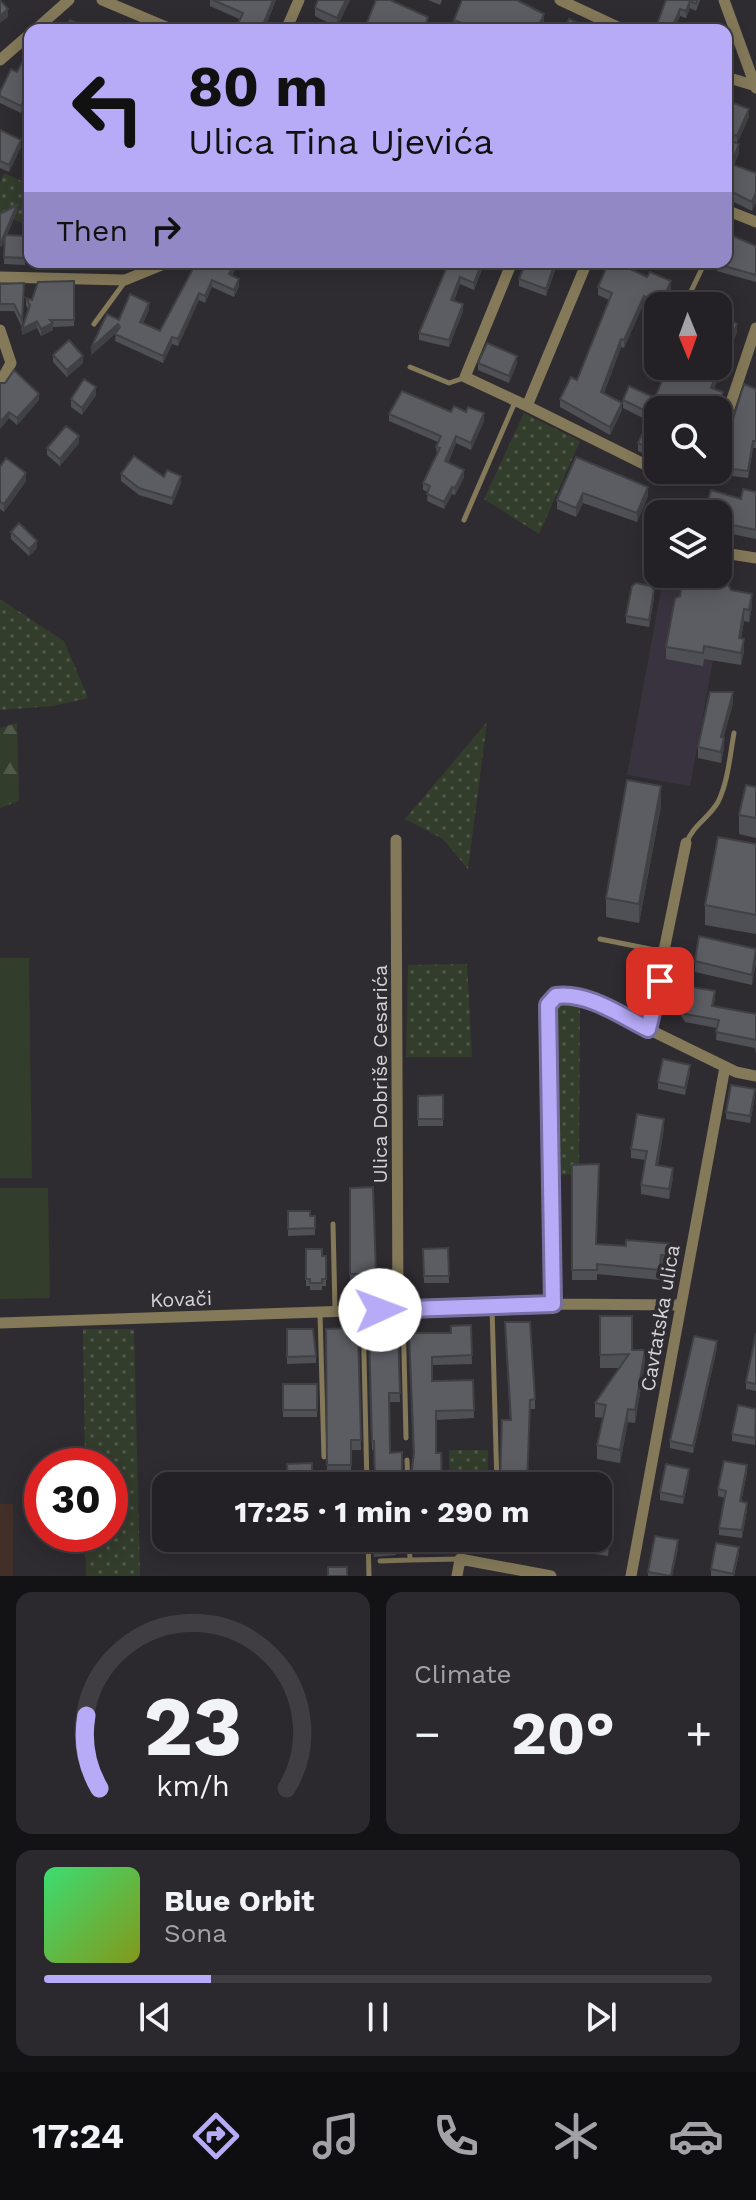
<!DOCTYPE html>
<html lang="en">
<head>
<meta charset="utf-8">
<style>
	body { margin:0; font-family:"Work Sans",sans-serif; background:#2b292d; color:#f1f3f6; height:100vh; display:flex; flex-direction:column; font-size:30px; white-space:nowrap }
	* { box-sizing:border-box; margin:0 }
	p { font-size:26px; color:#a3a3a7 }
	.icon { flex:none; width:44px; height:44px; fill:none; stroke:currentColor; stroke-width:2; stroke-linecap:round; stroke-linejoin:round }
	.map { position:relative; height:1576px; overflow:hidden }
	.details { display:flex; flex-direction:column; gap:16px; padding:16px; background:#131214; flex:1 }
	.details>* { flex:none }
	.hud { position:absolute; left:24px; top:24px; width:708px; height:244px; border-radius:16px; box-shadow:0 4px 20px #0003,0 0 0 2px #403e42; background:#b7abf8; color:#111; overflow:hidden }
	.needle { width:52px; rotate:179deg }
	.fabs { position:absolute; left:644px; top:292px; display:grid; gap:16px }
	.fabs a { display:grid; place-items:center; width:88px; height:88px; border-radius:16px; background:#232125; box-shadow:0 4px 20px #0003,0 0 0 2px #403e42; font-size:40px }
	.speed { position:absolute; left:24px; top:1448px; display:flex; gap:16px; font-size:40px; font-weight:700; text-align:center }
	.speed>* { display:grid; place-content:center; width:104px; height:104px; border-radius:50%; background:#232125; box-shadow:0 4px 20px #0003,0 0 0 2px #403e42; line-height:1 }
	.speed .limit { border:12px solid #d22; background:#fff; color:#111 }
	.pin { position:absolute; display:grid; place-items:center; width:68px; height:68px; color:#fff; margin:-34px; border-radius:16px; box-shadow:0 4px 12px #0006 }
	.me { position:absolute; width:88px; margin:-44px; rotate:88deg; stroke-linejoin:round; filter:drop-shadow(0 0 6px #0008) }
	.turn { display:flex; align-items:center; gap:28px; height:168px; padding:0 32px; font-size:36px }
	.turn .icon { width:104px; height:104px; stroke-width:2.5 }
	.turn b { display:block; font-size:56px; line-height:68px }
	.then { display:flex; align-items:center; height:76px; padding:0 32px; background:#0003; gap:16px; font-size:30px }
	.big { font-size:60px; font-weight:700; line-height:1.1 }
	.details .card { flex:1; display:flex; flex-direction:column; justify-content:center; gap:12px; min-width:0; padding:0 28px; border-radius:16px; background:#2b292d }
	.details .dial { align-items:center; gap:0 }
	.dial svg { height:208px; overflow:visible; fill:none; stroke:#403e42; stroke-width:7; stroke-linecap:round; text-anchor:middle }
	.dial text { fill:#f1f3f6; stroke:none }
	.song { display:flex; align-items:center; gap:24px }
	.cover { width:96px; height:96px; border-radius:12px; background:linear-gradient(135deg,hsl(140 70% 55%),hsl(70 70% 35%)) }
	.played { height:8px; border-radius:4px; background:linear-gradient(90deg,#b7abf8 25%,#403e42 25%) }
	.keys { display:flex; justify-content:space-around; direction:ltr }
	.heat { display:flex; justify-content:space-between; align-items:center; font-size:44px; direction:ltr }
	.details .tiles { flex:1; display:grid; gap:16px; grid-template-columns:1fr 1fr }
	.card:last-child { grid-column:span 2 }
	.trip { position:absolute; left:152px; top:1472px; width:460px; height:80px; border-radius:16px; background:#232125; box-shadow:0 4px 20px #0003,0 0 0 2px #403e42; font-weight:700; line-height:80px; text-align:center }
	.menu { display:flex; height:128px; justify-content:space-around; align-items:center; background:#0e0d0f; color:#a3a3a7 }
	.menu .icon { width:56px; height:56px }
	.menu .selected { color:#b7abf8 }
	.menu b { font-size:36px; color:#f1f3f6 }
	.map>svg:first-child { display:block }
	.built { fill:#38333e }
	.education { fill:#423028 }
	.grass { fill:url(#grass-dots) }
	.forest { fill:url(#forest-firs) }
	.park { fill:#333d2c }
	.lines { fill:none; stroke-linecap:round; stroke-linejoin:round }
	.lane { stroke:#847959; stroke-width:5 }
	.street { stroke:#847959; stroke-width:11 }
	.wall { fill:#4f5055 }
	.shaded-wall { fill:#404145 }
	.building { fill:#5c5d63; stroke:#404145; stroke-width:2 }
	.route-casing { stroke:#776fa1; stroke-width:20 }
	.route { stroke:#b7abf8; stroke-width:14 }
	.labels { text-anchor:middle; stroke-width:8; stroke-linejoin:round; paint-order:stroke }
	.street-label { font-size:20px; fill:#d5d3d7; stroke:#2f2c31 }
</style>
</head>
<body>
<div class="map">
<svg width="756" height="1576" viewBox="0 0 756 1576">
	<defs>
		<pattern id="grass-dots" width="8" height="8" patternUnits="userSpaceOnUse" patternTransform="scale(2)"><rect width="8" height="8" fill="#333d2c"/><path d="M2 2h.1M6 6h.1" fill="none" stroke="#50584a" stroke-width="1.8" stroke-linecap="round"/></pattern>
		<pattern id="forest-firs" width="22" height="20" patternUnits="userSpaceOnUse" patternTransform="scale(2)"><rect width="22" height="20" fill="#333d2c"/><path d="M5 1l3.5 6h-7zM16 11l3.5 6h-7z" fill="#50584a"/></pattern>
	</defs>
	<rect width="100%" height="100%" fill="#2f2c31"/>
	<path class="built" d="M718 570 729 572 690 786 627 775 664 574H718Z"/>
	<path class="education" d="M0 1504H13V1576H0Z"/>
	<path class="grass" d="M4 173 28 184 23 195 30 198V226L0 214V183Z
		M524 413 580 441 539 534 484 499Z
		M0 599 64 641 88 698 53 706 0 710Z
		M487 722 468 869 443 839 405 819Z
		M467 964 472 1057H406L408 965Z
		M565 999 580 1001 579 1174 556 1175 553 1017 558 1004Z
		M83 1329H134L140 1576H86L85 1534H110V1466H85Z
		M449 1450H488V1486H449Z"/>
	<path class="forest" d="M17 723 19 801 0 808V728Z"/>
	<path class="park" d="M0 958H29L32 1178H0Z
		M0 1188H48L50 1298 0 1299Z"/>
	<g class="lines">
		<path class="lane" d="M684 306 705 262
			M94 324 124 283
			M410 367 449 383 464 378
			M464 520 515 402
			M687 842C693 825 709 818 718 802 728 782 730 755 734 733
			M600 939 665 952
			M333 1224 335 1310
			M492 1307 497 1486
			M403 1310 406 1438
			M363 1311 367 1486
			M320 1313 324 1457
			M407 1460 408 1486
			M368 1538 369 1576
			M409 1538 410 1560 459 1559
			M380 1561 410 1560"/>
		<path class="street" d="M102 0 171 29
			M560 0 624 30
			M724 0 756 88
			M35 30 69 0
			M286 30 299 0
			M0 60 30 34
			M726 77 756 86
			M726 210 756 222
			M512 262 465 377 527 406
			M587 262 527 406 666 475
			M0 277 125 280 169 262
			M0 330 11 363 0 383
			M721 432 756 328
			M718 552 756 558
			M396 840 398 1309
			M686 843 648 1029 736 1072 756 1076
			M553 1304 548 1005 556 996C588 992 620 1015 648 1029
			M0 1323 553 1304 680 1305
			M457 1576 460 1559 551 1576
			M631 1576 725 1067"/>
	</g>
	<path class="wall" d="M210 0H276L264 30 210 6Z
		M350 0 337 27 315 16V8Z
		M428 0H442L440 5Z
		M666 0H700L696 11 690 8 686 18 680 16 674 30H656Z
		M394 2 428 24 426 30H364Z
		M454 20 544 22 540 30H460L454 27Z
		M29 49 21 113 0 103V92L17 72Z
		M726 100 749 117 737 143 726 138Z
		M0 130 21 147 9 172 0 168Z
		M726 139 739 153 734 165 756 173V202L752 211 726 198Z
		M17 211 7 235 26 236 25 265 4 264 5 240 0 247V214Z
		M756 246V282L717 271V264L714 262H726Z
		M205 262H238L232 276 239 286 234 297 212 287 205 303 199 300 178 346 172 344 163 363 115 341 116 333 91 355 119 320 149 310 143 323 160 331 202 268Z
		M449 262H485L474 290 460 284 454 301 463 311 449 347 419 340V333Z
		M558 262 546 296 519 286V279Z
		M74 281V326L53 327V330L41 336 37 328 22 335 28 309 26 305V298L32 300Z
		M24 283 22 327 14 311H0V284Z
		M598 287 671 289 663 306H658V310L644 303 624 348 621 347 604 393 622 410 610 435 560 407V399L577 380 609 300 598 295Z
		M729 318 737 332 714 389 723 400 718 414V410H658V460L638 451V443L649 421 623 408V400L655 398 667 368 663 366H718Z
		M658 340V364L645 359V350Z
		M53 355 83 363 67 377 53 362Z
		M478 363H517L509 383 478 370Z
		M0 383 39 400 17 425 9 418 0 429Z
		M756 389V448H753L748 478 725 475V468Z
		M96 395 82 415 71 407V399Z
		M451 412 484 421 471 450 456 443 448 463 464 477 455 495 452 494 444 509 427 501 428 492 423 490V483L437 454 436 447 438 442 389 421V414Z
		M79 443 60 466 47 455V448Z
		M576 457 648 496 637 522 583 503 576 517 557 509V500Z
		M0 467 26 481 4 512 0 509Z
		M121 474 164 477 181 483 172 505 139 495 121 481Z
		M756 492V539L718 531V514L741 499Z
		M11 532 37 548 29 556 11 539Z
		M731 590 752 606 749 622 744 621 741 638 744 651 741 665 704 659 703 666 666 659V647Z
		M654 598 649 627 626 623V616Z
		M733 703 723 738 724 748 721 763 698 758V747Z
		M756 787V838L739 834V815Z
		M661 806 639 923 606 917V898Z
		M756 844V934L705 925V905Z
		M756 949V961L752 985 695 972V961Z
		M715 998 713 1006 756 1014V1054L755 1048 716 1040 717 1028 685 1022 680 1014 672 1012V1005Z
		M690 1072 685 1095 658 1089V1082Z
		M443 1095V1126H418V1096Z
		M755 1096 750 1123 726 1119V1112Z
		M664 1128 658 1165 673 1177 669 1199 641 1194V1185L646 1160 631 1158V1149Z
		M572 1165 597 1244 626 1246 676 1244 675 1266 661 1265 660 1280 597 1274V1280H572Z
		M373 1187 376 1281 350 1282V1188Z
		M288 1211 310 1216H315V1235L288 1236Z
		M448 1248 449 1283H424L423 1249Z
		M306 1249 322 1256H326V1286H322V1290H310V1286H306Z
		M600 1316 645 1363 635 1423 628 1422 620 1463 597 1459V1445L603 1418 595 1417V1403L620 1368H600Z
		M471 1325 472 1364 432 1365V1381L473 1380 474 1418 436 1420V1453H441L442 1486H410L413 1455 409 1333H451Z
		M287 1329 316 1356V1363L287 1364Z
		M326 1329 349 1332H358L361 1450H351V1475L327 1476Z
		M505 1331 535 1399V1409H530L527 1486H500L502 1420H510Z
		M369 1333H398L400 1402H389L390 1453 406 1482V1486H375L374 1450H372Z
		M756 1333V1391L746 1389V1382Z
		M717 1348 693 1453 670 1448V1441Z
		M283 1384H317V1417H283Z
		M756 1409 755 1445 732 1441V1434Z
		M747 1472 741 1502 747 1510 742 1538 719 1535V1528L725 1498 718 1496V1489Z
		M689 1476 683 1504 660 1500V1492Z
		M611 1527 608 1556 530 1545V1538H598Z
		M330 1538H349V1544L330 1545Z
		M372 1538H406L404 1544H396V1555L374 1557Z
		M414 1538H437V1543H415Z
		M678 1548 672 1576H648V1572Z
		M739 1554 734 1576H711V1569Z"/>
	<path class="shaded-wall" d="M273 0H276L264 30H261Z
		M346 0H350L337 27V18Z
		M690 1V8L686 18V11Z
		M8 9V17L0 23V16Z
		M680 9V16L674 30H671Z
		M544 14V22L540 30H537Z
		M30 86V93L21 113V106Z
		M749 109V117L737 143V136Z
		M21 140V147L9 172V165Z
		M739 144V153L731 173V164Z
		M756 192V202L752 211V202Z
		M17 205V211L2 246 0 247V241Z
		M235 262H238L229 281V274Z
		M482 262H485L474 290V283Z
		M555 262H558L546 296V289Z
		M460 277V284L451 307V300Z
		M239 279V286L234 297V290Z
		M212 280V287L205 303V296Z
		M671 281V289L663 306H661Z
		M199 293V300L178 346V339Z
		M644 296V303L624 348V340Z
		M149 303V310L140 329V322Z
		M463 304V311L449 347V340Z
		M37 321V328L22 335V329Z
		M53 323V330L41 336V329Z
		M118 324V331L91 355V348Z
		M737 324V332L711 396V388Z
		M172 337V344L163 363V356Z
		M621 339V347L601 400V392Z
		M83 356V363L67 377V370Z
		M517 356V363L509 383V376Z
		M96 387V395L82 415V408Z
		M723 392V400L718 414V410H717Z
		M39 394V400L17 425V418Z
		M622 403V410L610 435V427Z
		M9 412V418L0 429V422Z
		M484 413V421L471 450V443Z
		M79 436V443L60 466V459Z
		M456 436V443L445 468V461Z
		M464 470V477L455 495V488Z
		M26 473V481L4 512V504Z
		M181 476V483L172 505V498Z
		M452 487V494L444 509V502Z
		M648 487V496L637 522V513Z
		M583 493V503L576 517V508Z
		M37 541V548L29 556V549Z
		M654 590V598L649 627V620Z
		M752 594V606L749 622V610Z
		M744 609V621L739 650V638Z
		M744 639V651L741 665V653Z
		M733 692V703L721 748V737Z
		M724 738V748L721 763V752Z
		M661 786V806L639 923V904Z
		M756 950V961L752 985V975Z
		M690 1065V1072L685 1095V1088Z
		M755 1089V1096L750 1123V1116Z
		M664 1119V1128L656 1174V1165Z
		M673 1168V1177L669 1199V1189Z
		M717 1341V1348L693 1453V1446Z
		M645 1350V1363L635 1423V1410Z
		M628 1409V1422L620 1463V1450Z
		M747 1465V1472L740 1509V1501Z
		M689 1469V1476L683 1504V1497Z
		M747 1503V1510L742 1538V1530Z
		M678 1540V1548L672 1576H671Z
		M739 1547V1554L733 1576V1574Z"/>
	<path class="building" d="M0 0 8 9 0 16Z
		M213 0H273L261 30H235L243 13Z
		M318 0H346L337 18 315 8Z
		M376 0H392V1L428 17 424 30H395L382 24 380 30H364Z
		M462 0H517L544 14 537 30H479L454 20Z
		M666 0H697L696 4 690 1 686 11 680 9 671 30H663L656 27Z
		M569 19 585 26 583 30H565Z
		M70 20 91 30H64Z
		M29 49H30V86L21 106 0 96V92L11 69 17 72Z
		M726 100 749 109 737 136 726 131Z
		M0 130 21 140 9 165 0 161Z
		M726 139 739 144 731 164 756 173V192L752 202 726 189Z
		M17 205 2 240 0 241V214Z
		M726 233 756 246V275L717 264 718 262H726Z
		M5 235 26 236 25 258 4 257Z
		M205 262H235L229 274 239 279 234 290 212 280 205 296 199 293 178 339 172 337 163 356 115 334 120 327 118 324 91 348 107 314 119 320 130 294 149 303 140 322 160 331 195 265 202 268Z
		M449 262H482L474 283 460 277 451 300 463 304 449 340 419 333Z
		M526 262H555L546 289 519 279Z
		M609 262H615L647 277 650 272 671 281 661 303 644 296 624 340 621 339 601 392 622 403 610 427 560 399 571 377 577 380 612 293 598 287Z
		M74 281V320H50L53 323 41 329 37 321 22 329 30 305 26 298 32 300 38 282Z
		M24 283 22 320 14 304H0V284Z
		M718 307 729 312 727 317 737 324 711 388 723 392 717 410H658V452L638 443 652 414 623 400 629 386 655 398 668 366H718Z
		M651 337 658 340V356L645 350Z
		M69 340 83 356 67 370 53 355Z
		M487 343 517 356 509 376 478 363Z
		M14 370 39 394 17 418 9 412 0 422V383H5Z
		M84 379 96 387 82 408 71 399Z
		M744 384 756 389V441H753L748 471 725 468 733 419Z
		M402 391 451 412 454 406 466 412 468 407 484 413 471 443 456 436 445 461 464 470 455 488 452 487 444 502 427 494 430 486 423 483 440 448 436 447 441 436 389 414Z
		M66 426 79 436 60 459 47 448Z
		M134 456 164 477 167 470 181 476 172 498 139 488 121 474Z
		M576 457 648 487 637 513 583 493 576 508 557 500Z
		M6 458 26 473 4 504 0 502V467Z
		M743 489 756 492V530L718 522V514H704L711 490 741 499Z
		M19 523 37 541 29 549 11 532Z
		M718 565 731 590 752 594 749 610 744 609 739 638 744 639 741 653 704 646 703 653 666 647 675 598 680 596 682 582 698 574H718Z
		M636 583 651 586 654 590 649 620 626 616 632 586Z
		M710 692H733L721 737 724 738 721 752 698 747Z
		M627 780 661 786 639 904 606 898Z
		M746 785 756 787V818L739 815Z
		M718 837 756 844V915L705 905Z
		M699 936 756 949 752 975 695 961Z
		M675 984 715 991 712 1006 756 1014V1040L716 1032 719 1020 685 1014 680 1006 672 1005Z
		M663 1059 690 1065 685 1088 658 1082Z
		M731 1085 755 1089 750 1116 726 1112Z
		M443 1095V1119H418V1096Z
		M637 1114 664 1119 656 1165 673 1168 669 1189 641 1185 647 1151 631 1149Z
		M599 1164 596 1244 626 1246V1240L676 1244 675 1256 661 1255 660 1270 597 1264V1270H572V1165Z
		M373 1187 376 1274H350V1188Z
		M288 1211H310V1216H315V1228L288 1229Z
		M448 1248 449 1276H424L423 1249Z
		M306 1249H322V1256H326V1279H322V1283H310V1279H306Z
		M600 1316H632V1350H645L635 1410 628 1409 620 1450 597 1445 606 1405 595 1403 629 1354 600 1355Z
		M505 1322H530L535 1399 530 1400 527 1486H510V1481H500L502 1420H511Z
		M471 1325 472 1355 432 1357V1381L473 1380 474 1410 436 1411V1453H441L442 1483H410L414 1453 409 1333H451V1326Z
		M348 1328 349 1332H358L361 1440H351V1465H327L326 1329Z
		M287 1329H313L316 1356 287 1357Z
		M369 1333H398L400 1393H389L390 1453 402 1452V1477L406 1482 375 1483 374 1441H372Z
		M756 1333V1384L746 1382Z
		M694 1336 717 1341 693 1446 670 1441Z
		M283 1384H317V1410H283Z
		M738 1405 756 1409 755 1438 732 1434Z
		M724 1461 747 1465 740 1501 747 1503 742 1530 719 1528 726 1491 718 1489Z
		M312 1463V1486H288L287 1464Z
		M666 1464 689 1469 683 1497 660 1492Z
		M598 1516 611 1517 608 1547 549 1538H598Z
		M655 1536 678 1540 671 1576 648 1572Z
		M373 1538H396V1548L374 1550Z
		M716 1543 739 1547 733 1574 711 1569Z
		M328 1567H347V1576H328Z"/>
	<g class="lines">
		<g class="route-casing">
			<path id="route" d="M380 1310 553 1304 548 1005 556 996C588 992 620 1015 648 1029L660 981"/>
		</g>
		<use href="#route" class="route"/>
	</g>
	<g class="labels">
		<g class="street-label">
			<text transform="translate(380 1074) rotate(-90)" y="7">Ulica Dobriše Cesarića</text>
			<text transform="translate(181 1299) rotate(-2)" y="7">Kovači</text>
			<text transform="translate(660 1318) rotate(-80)" y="7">Cavtatska ulica</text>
		</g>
	</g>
</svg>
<div class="fabs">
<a><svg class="needle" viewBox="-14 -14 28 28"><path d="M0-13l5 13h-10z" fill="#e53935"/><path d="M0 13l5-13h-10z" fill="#a3a3a7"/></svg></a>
<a><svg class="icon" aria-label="search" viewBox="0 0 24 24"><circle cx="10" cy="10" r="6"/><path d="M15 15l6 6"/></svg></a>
<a><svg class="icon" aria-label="layers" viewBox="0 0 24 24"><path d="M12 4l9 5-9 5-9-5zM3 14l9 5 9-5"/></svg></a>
</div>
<div class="speed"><div class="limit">30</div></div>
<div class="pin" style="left:660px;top:981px;background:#d93025"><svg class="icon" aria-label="arrive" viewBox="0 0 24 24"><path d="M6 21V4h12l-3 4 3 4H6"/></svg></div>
<svg class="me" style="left:380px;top:1310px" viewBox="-20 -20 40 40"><circle r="19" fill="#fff"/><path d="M0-13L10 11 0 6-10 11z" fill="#b7abf8"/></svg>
<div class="trip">17:25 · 1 min · 290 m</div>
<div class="hud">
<div class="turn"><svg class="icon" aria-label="left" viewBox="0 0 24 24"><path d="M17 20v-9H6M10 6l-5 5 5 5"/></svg><div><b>80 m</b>Ulica Tina Ujevića</div></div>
<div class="then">Then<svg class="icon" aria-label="right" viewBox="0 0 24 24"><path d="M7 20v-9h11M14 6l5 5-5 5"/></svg></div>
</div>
</div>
<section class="details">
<div class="tiles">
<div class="card dial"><svg viewBox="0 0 100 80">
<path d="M14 69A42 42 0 1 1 86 69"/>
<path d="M14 69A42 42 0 0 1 9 41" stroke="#b7abf8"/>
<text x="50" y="56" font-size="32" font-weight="700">23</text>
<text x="50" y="72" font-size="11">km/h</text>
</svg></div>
<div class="card"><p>Climate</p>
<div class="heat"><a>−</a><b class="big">20°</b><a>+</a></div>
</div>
<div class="card">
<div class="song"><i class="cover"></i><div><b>Blue Orbit</b><p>Sona</p></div></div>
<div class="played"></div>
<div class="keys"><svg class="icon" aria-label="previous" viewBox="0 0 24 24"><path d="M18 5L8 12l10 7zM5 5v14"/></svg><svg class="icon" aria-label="pause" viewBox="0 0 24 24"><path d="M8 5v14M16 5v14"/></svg><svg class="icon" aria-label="next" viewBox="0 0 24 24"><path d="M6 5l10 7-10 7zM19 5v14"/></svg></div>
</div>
</div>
</section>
<nav class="menu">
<b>17:24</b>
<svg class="icon selected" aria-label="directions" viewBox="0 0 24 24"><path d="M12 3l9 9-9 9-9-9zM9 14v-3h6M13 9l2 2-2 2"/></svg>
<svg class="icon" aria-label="music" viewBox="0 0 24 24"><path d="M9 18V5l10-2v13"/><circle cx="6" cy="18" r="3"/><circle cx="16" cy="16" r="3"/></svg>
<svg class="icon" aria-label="phone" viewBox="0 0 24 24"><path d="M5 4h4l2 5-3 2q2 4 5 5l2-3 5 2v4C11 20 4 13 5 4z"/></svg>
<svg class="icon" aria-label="climate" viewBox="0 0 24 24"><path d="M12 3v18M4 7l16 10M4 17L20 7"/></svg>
<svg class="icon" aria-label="car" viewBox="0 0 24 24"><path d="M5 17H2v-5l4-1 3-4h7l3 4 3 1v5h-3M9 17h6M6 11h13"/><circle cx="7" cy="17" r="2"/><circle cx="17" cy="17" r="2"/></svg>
</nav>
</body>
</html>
